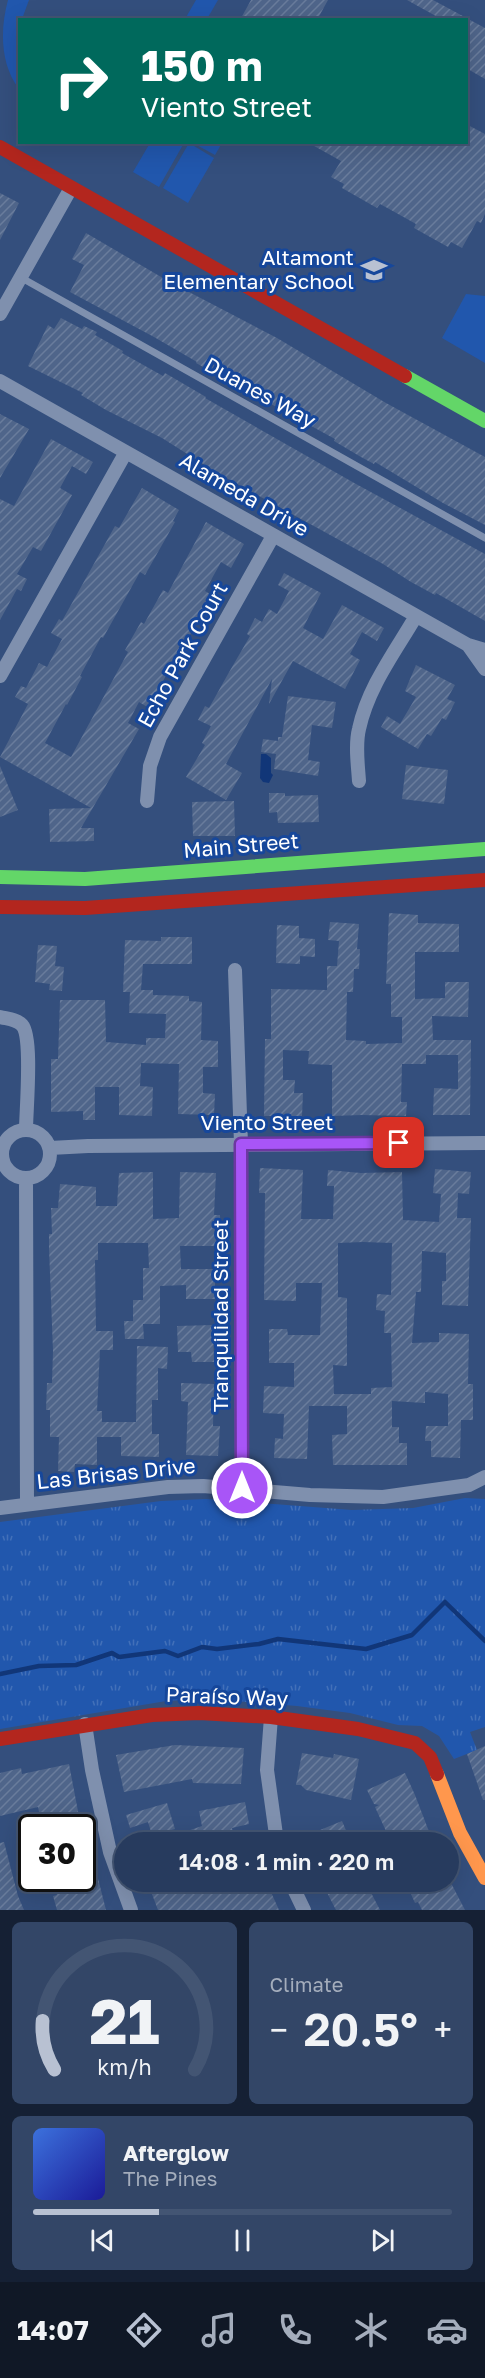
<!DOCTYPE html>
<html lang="en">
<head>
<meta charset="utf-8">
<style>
	body { margin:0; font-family:"Golos Text",sans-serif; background:#334667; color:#f1f3f6; height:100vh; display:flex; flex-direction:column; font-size:22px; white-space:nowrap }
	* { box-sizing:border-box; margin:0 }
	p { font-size:20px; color:#a4adbc }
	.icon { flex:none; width:33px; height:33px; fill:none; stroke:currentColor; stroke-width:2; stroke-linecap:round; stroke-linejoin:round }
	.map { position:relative; height:1910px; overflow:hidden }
	.side { display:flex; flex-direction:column; gap:12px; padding:12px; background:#152034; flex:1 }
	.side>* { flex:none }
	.banner { position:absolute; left:18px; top:18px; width:450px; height:126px; border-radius:0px; box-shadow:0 6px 24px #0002,0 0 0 2px #435573; background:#00695c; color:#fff; overflow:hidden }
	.speed { position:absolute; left:18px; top:1814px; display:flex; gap:12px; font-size:30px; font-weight:700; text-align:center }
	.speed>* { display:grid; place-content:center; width:78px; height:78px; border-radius:50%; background:#273b5e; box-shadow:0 6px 24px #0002,0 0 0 2px #435573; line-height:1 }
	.speed .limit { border:3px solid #111; border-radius:9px; background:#fff; color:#111 }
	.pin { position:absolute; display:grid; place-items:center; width:51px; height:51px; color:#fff; margin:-26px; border-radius:12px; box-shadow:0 3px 9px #0006 }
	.me { position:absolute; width:66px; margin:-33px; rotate:0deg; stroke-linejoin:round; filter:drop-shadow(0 0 4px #0008) }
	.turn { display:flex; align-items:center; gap:21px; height:126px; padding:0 24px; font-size:27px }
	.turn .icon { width:78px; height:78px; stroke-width:2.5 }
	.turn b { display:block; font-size:42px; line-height:51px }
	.big { font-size:45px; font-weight:600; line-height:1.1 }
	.side .widget { flex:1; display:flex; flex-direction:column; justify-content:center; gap:9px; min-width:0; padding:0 21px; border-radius:9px; background:#334667 }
	.side .dial { align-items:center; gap:0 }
	.dial svg { height:156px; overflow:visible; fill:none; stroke:#435573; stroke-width:7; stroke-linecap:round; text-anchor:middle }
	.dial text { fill:#f1f3f6; stroke:none }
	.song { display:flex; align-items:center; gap:18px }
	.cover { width:72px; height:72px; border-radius:9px; background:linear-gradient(135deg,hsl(220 70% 55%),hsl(240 70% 35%)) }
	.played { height:6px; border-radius:3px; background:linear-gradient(90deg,#b8c1d2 30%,#435573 30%) }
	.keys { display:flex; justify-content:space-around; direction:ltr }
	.heat { display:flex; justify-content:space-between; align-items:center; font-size:33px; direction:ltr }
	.side .tiles { flex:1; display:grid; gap:12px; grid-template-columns:1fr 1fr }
	.widget:last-child { grid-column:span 2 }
	.trip { position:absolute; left:114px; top:1832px; width:345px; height:60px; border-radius:30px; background:#273b5e; box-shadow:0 6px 24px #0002,0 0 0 2px #435573; font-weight:600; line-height:60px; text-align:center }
	.dock { display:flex; height:96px; justify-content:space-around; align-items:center; background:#101826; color:#a4adbc }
	.dock .icon { width:42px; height:42px }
	.dock .current { color:#b8c1d2 }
	.dock b { font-size:27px; color:#f1f3f6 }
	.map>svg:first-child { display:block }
	.grass { fill:url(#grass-tufts) }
	.garden { fill:#2157ad }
	.water { fill:#113678 }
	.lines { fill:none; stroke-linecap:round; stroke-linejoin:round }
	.stream { stroke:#113678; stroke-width:4.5 }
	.building { fill:url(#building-hatch); fill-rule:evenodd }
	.lane { stroke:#7f90ae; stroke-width:7 }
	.street { stroke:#7f90ae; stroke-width:14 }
	.fast { stroke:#63d668; stroke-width:14 }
	.slow { stroke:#ff974d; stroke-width:14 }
	.jam { stroke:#b3261e; stroke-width:14 }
	.route-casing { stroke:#6d37a1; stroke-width:15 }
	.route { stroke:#a855f7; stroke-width:10 }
	.labels { text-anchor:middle; stroke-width:6; stroke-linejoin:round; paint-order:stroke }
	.poi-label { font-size:21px; fill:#fff; stroke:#16479b; text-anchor:end }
	.street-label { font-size:21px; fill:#fff; stroke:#16479b }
</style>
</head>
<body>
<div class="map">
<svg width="485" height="1910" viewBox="0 0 485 1910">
	<defs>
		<pattern id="grass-tufts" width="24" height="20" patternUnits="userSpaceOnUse" patternTransform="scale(1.5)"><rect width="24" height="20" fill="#2157ad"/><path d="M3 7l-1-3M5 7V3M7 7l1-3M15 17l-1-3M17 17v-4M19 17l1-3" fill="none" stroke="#4270b9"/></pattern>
		<pattern id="building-hatch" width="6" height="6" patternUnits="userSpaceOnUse" patternTransform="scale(1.5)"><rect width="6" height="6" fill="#4f658a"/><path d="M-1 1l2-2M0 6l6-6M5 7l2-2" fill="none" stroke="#697c9c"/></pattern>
	</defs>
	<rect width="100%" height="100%" fill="#344f7d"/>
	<path class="grass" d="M465 1498 485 1499V1727L470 1732 477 1750 454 1759 439 1736 422 1726 398 1725 350 1713 297 1706 211 1699 166 1701 0 1729V1522L161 1501 206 1499 352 1510 413 1508Z"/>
	<path class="garden" d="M8 0H29L22 19 20 20 19 89C0 64 0 29 8 0Z
		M196 0H218L207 19H185Z
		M150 143H184L159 187 133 172Z
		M189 143 214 158 188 203 163 188Z
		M193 143H222L215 155Z
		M466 294 485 296V363L442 338Z"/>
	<path class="water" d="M261 754H266L271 758V773L273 775 269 783 263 782 260 778Z"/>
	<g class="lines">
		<path class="stream" d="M0 1674 39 1666 76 1665 112 1653 119 1657 165 1651 178 1656 202 1647 217 1649 259 1644 278 1639 366 1649 412 1635 445 1602 485 1641"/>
	</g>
	<path class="building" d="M251 0H328L317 20H240Z
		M407 0H433L485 28V79L466 68V20H443Z
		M466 124 485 134V214L481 223 477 221 462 248 451 242 448 247 414 228 416 224 391 210 380 204 377 208 342 188 344 184 331 177 341 161 307 142H466Z
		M0 193 19 203 0 240Z
		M86 233 168 281 277 338 386 403 485 457V525L443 503 375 462 374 464 361 457 334 441 335 439 196 363 197 362 154 337 70 292 84 265 72 259Z
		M61 318 82 329 84 326 97 332 95 335 123 351 122 353 163 376 165 373 177 380 206 397 205 398 356 484 485 554V621L436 593 435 595 411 582 383 564 219 474 162 438 106 410 81 395 83 393 28 366 48 325 54 329Z
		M0 414 29 429 0 478Z
		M51 439 93 462 86 474 72 466 60 488 72 495 41 551 33 547 17 574 27 579 21 591 17 589 0 620V499L14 506Z
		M142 488 179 510 173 521 175 522 145 575 140 572 103 638 101 637 80 676 82 677 67 705 66 704 45 743 71 757 128 652 125 650 141 622 144 624 163 590 168 593 206 522 244 544 231 568 221 562 205 591 215 597 209 609 206 607 187 640 185 639 149 708 139 702 128 723 139 729 81 828H94V841L50 842 49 809 91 808 0 757 28 704 15 697 21 686 26 688 39 663 47 667 62 639 51 633 59 619 62 621 115 526 119 528Z
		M284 573 321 593 303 628 323 639 342 605 384 628 377 641 362 632 350 654 360 660 345 689 293 661 269 704 272 679 226 764 242 773 226 800 186 777 205 745 202 743 211 726 198 720 205 706 209 708 228 674 250 636 247 634 255 618 262 622 269 609 277 614 289 591 278 585Z
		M416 665 455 685 447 699 455 702 446 720 442 718 431 736 427 734 418 749 381 727 387 716 400 724 416 697 405 691Z
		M288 696 336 702 332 728 312 725 308 760 320 762 318 776 274 769 276 754 261 752 263 739 278 741V737H282Z
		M406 765 448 770 444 804 402 799Z
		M0 766 18 810 0 817Z
		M269 793H285V796L318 795 319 822 278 823 277 812 269 813Z
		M234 801 235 836H193L192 802Z
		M389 913 418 915V923L459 924V952H415V999L445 998V982H469L468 1017 432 1016 433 1040H471L470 1115H433L434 1088 458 1089V1055H426V1064H402L401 1102H407L406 1116 362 1115 332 1116V1065L308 1064 309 1051 283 1050V1080H295L294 1093H303L302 1116H264L265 1039H271V989L327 990V966H337L339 941 328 940 330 922 359 924 357 949H360L359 969H354L353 992H347L346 1040 366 1041V1044L402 1043V1017H391V984H386Z
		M277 925 299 926V938L315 939V957L300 956V964L276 963Z
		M161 937H192V964H143L141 990H153V995L189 996V1001L202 1002 201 1040 218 1041V1067H203V1093L215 1094 214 1115 178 1114 179 1064 141 1063 140 1086 153 1087 152 1116 119 1115V1087H95V1120H83V1111L51 1112V1059H58L60 1000H105L106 1042 146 1045V1038H165L166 1014 129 1013 130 992H123L125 940 161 941Z
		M38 945 57 946 55 966 64 967 62 991 49 990 50 984 35 982Z
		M260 1168 303 1170 301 1219H333L334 1186H327L328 1170 361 1173 402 1172 403 1220 439 1222 441 1194 433 1193 435 1169 471 1172 469 1194 458 1193 457 1218H471L468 1306 442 1305V1281H446V1253L422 1251 421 1292H416L412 1343 439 1342V1333L469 1334 468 1384H473V1420H461L460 1458 431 1457V1441H425L426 1426H448V1394L425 1392V1403L392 1401V1427H399V1443H407V1465H333L332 1435 347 1434V1406H309L307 1459 274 1458 275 1438 283 1439 284 1414 263 1413 264 1386 294 1387V1363H269V1329H287L288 1335H320L322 1283H296V1301L264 1300 265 1193H259ZM363 1242 392 1243 391 1295 377 1294 376 1310 385 1311 384 1333H391L392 1387 371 1388V1394H334L333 1365 347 1366V1298L338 1297V1243Z
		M153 1172V1219L179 1218 180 1172 216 1173 214 1215H220L221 1246H180L181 1269H215V1299H186V1285L160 1286V1324H143L144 1339H125L124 1321H133V1300H143V1268H149L148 1243H98V1260H95L96 1331H113V1350H100L97 1411H102V1422H136L137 1346 168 1347 167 1369 158 1368V1400H152V1434H159V1457L121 1456V1437H97V1465L75 1464 74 1472 58 1471 59 1437H50V1410H46L47 1383H52L53 1351 49 1248V1234H52L51 1208H58L60 1184 96 1187V1206H117L119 1173Z
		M213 1325 214 1362H192L191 1352H178L177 1326Z
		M181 1383 214 1384 213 1426H220L218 1456 186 1455 188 1402 181 1401Z
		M175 1745 244 1748 241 1784 193 1783 192 1779 124 1792 116 1755Z
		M485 1746V1800H483L467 1754Z
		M302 1753 333 1758 334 1754 359 1759 351 1800 306 1790 301 1785H296Z
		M69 1764 81 1827H42L38 1807 0 1816V1773L21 1768 22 1774Z
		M405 1773 415 1795 433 1842H391L375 1807 379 1805 374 1804 367 1790Z
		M245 1802 249 1824 232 1828 235 1842H161V1840L202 1826 199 1811Z
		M167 1803 175 1829 152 1835 148 1822 130 1828 126 1815Z
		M342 1821 351 1842H291Z
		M82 1831H86L106 1910H57L53 1896 57 1895 52 1878H82Z
		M4 1842 18 1896 24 1910H0V1843Z
		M147 1881H190L195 1894 220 1884 219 1881H266L279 1910H158Z
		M321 1881H365L380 1910H336Z
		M405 1881H450L465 1910H422L418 1902 415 1903Z"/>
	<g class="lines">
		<path class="lane" d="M20 277 485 538"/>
		<path class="street" d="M0 314 71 188
			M0 381 468 645 485 650
			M468 645 485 669
			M0 676 126 452
			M359 781C358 765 355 745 359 729 368 687 395 652 416 616
			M147 801 150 766 160 737 273 536
			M235 970 241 1144 242 1488
			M0 1017C8 1019 16 1019 22 1025 33 1037 26 1111 26 1130
			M2 1154a24 24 0 1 1 48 0a24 24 0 1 1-48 0Z
			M50 1148 88 1146 485 1143
			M26 1179 27 1504
			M0 1508 168 1487 203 1486 310 1495 383 1497 469 1485 485 1477
			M271 1717 267 1770 277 1842
			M85 1724 92 1770 110 1852 131 1910
			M290 1881 304 1910"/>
		<path class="fast" d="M405 376 485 421
			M0 877 85 879 485 849"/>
		<path class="slow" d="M437 1774 460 1833 485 1878"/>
		<path class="jam" d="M0 147 405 376
			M0 907 85 908 485 880
			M0 1739 152 1715 199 1713 271 1717 358 1729 415 1743 430 1757 437 1774"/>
	</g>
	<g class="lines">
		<g class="route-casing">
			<path id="route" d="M242 1488 241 1144 399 1143"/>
		</g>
		<use href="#route" class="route"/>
	</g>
	<defs>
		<g id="school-bare" transform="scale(2.07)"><path d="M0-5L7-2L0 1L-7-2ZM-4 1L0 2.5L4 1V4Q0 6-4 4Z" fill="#b8c1d2" stroke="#16479b" stroke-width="2.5" paint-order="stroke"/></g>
	</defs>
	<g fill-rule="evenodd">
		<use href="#school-bare" x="374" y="270"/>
	</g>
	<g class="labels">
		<g class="poi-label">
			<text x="354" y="265">Altamont<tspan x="354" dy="24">Elementary School</tspan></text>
		</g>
		<g class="street-label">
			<text transform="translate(260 393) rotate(29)" y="7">Duanes Way</text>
			<text transform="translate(244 495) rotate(30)" y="7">Alameda Drive</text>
			<text transform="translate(183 655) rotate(-61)" y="7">Echo Park Court</text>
			<text transform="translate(241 846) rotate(-5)" y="7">Main Street</text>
			<text x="267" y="1130">Viento Street</text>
			<text transform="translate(221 1316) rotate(-90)" y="7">Tranquilidad Street</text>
			<text transform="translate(116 1474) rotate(-6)" y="7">Las Brisas Drive</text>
			<text transform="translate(227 1697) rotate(2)" y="7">Paraíso Way</text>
		</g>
	</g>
</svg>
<div class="speed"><div class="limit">30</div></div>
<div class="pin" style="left:399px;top:1143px;background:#d93025"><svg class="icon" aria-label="arrive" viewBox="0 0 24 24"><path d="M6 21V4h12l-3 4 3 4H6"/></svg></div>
<svg class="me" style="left:242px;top:1488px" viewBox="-20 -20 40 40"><circle r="17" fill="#a855f7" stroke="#fff" stroke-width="3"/><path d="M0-11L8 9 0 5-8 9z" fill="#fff"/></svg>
<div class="trip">14:08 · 1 min · 220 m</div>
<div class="banner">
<div class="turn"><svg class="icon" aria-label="right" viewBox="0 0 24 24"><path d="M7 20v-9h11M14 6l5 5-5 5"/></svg><div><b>150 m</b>Viento Street</div></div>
</div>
</div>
<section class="side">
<div class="tiles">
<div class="widget dial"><svg viewBox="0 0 100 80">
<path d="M14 69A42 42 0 1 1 86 69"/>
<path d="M14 69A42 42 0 0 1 8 44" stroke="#b8c1d2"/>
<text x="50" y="56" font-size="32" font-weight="700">21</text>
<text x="50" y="72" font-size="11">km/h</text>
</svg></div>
<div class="widget"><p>Climate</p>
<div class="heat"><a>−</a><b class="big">20.5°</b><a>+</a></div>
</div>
<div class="widget">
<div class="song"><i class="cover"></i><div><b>Afterglow</b><p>The Pines</p></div></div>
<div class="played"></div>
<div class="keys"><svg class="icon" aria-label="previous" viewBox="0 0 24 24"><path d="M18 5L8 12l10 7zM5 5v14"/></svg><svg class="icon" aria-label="pause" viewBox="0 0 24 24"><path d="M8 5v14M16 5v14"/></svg><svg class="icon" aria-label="next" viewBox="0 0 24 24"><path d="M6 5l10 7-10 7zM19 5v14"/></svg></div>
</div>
</div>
</section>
<nav class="dock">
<b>14:07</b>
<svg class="icon current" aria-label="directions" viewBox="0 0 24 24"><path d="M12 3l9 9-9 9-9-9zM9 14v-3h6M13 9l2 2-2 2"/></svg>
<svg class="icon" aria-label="music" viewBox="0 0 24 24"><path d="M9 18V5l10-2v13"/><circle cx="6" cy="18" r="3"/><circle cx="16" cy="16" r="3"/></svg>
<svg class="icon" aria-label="phone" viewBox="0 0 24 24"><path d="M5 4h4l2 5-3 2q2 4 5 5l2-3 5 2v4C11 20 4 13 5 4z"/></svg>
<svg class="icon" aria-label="climate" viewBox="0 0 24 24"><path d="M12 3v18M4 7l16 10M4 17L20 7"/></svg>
<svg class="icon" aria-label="car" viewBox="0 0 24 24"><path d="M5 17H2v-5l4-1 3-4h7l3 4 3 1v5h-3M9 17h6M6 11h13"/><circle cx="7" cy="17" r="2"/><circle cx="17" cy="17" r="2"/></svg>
</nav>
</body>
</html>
